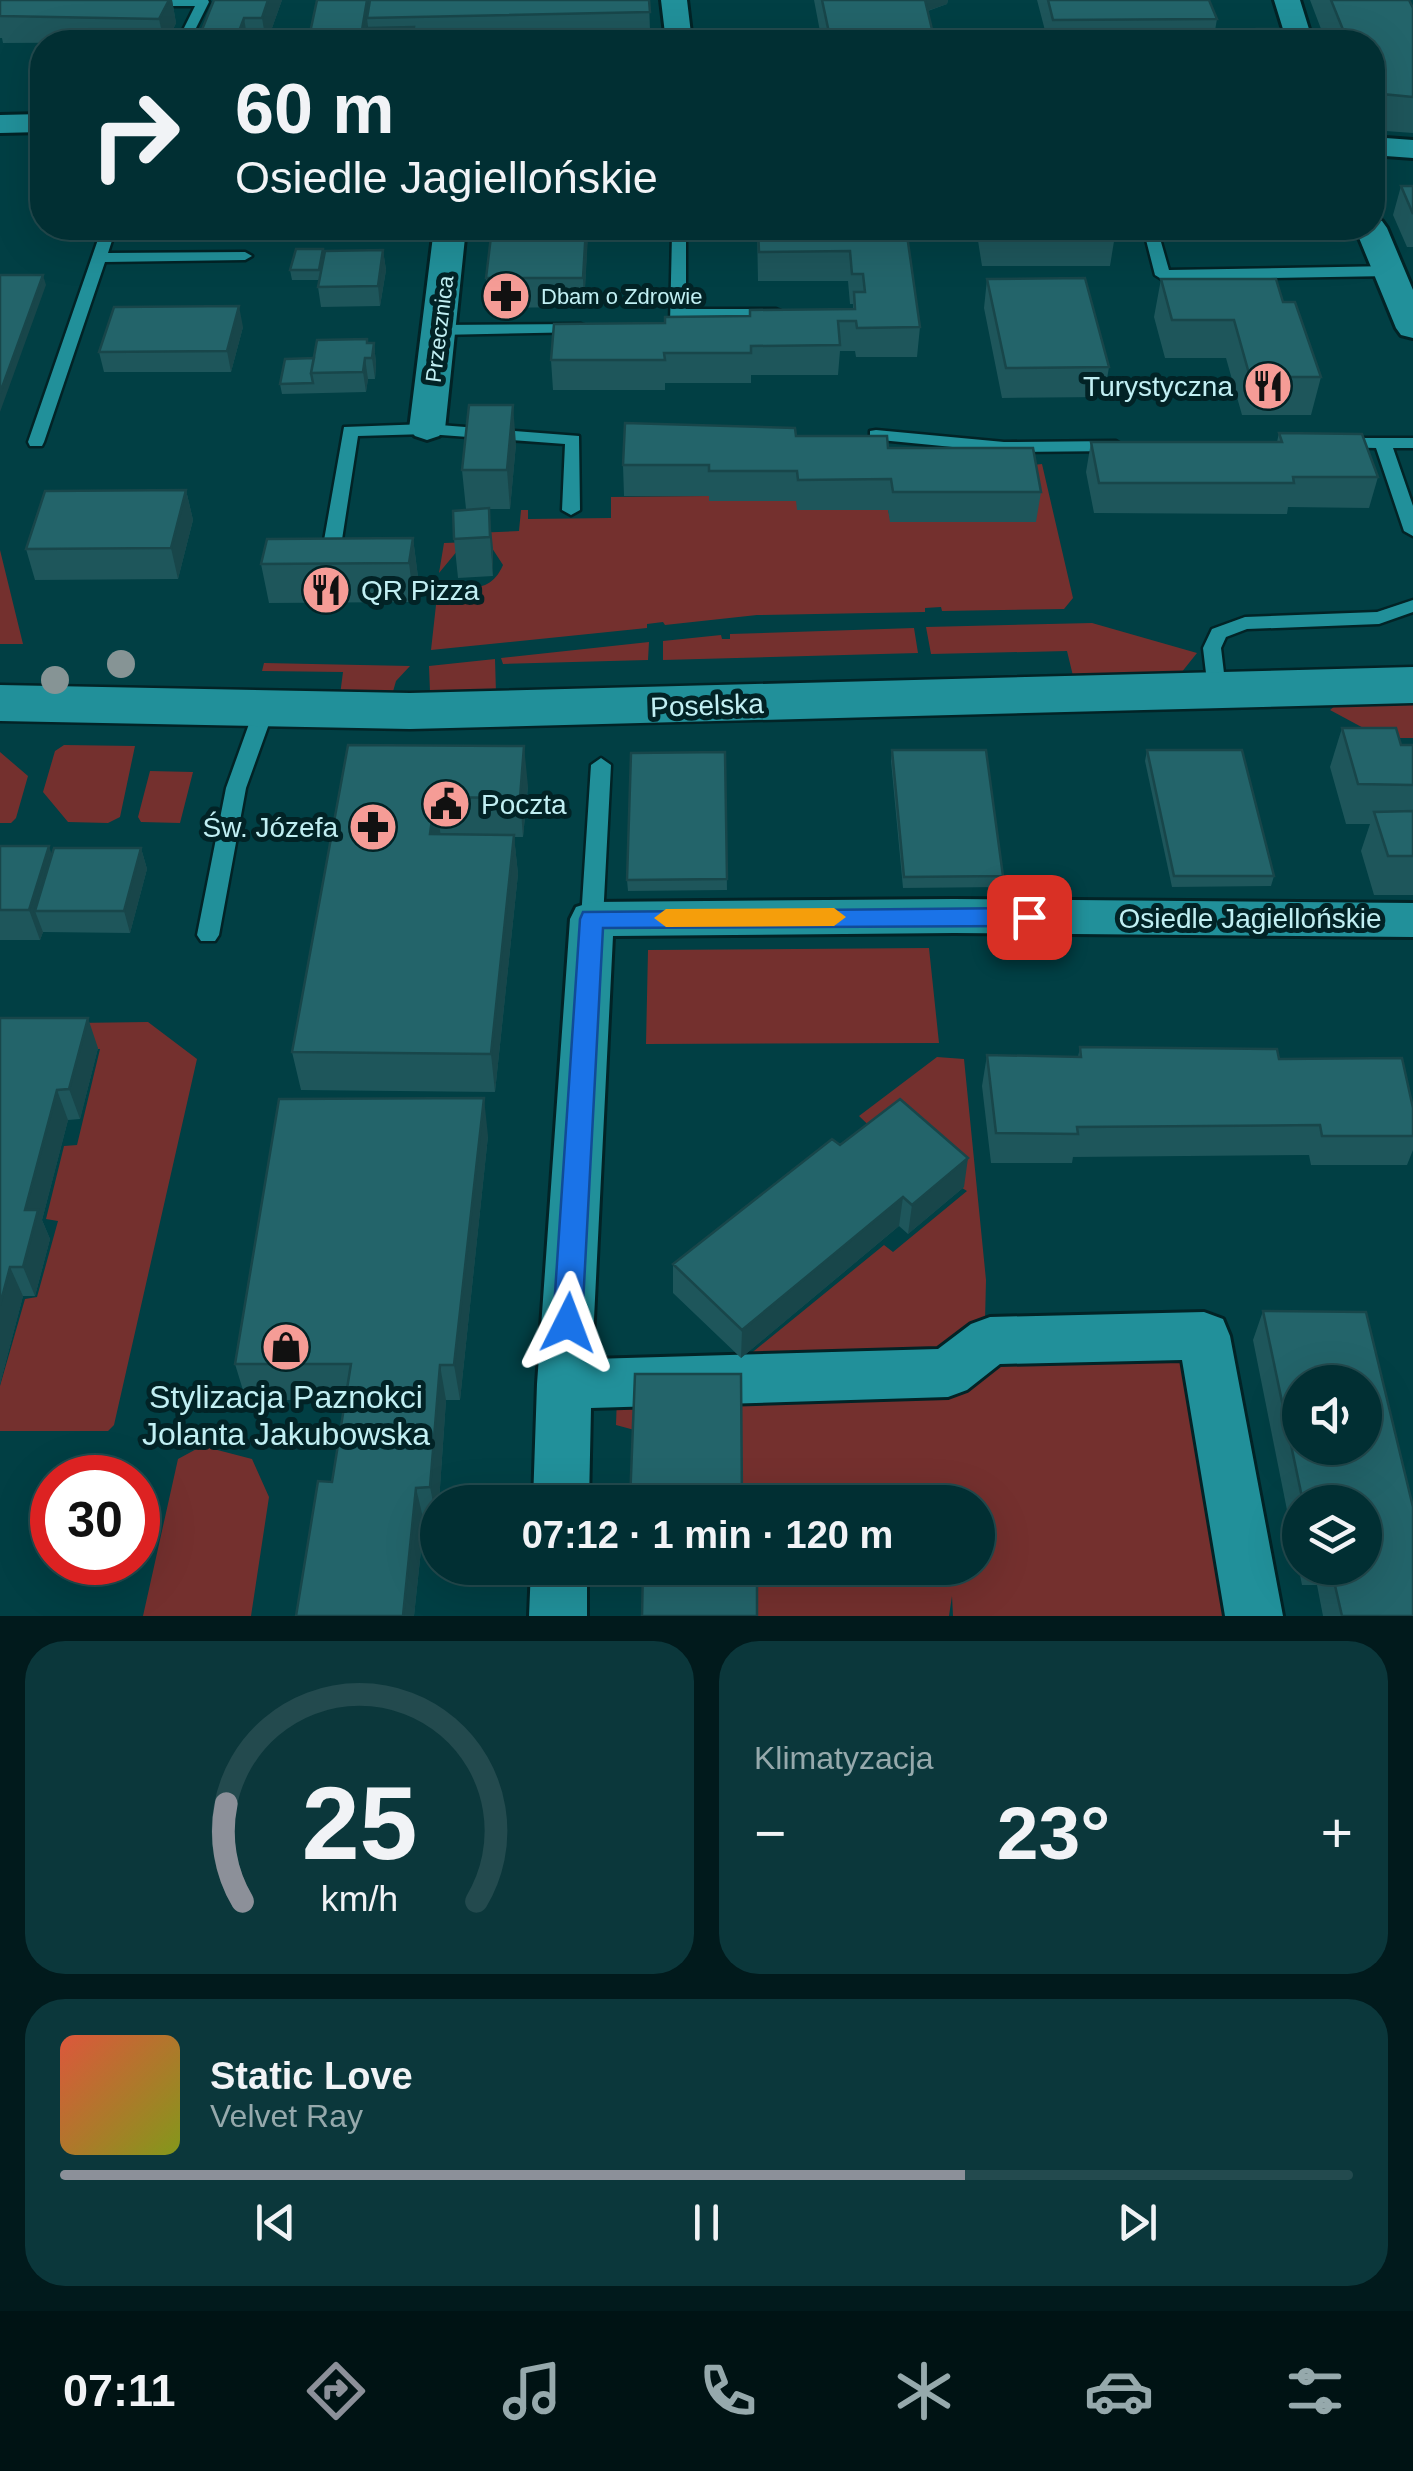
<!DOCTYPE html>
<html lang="pl">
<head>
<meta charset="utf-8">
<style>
	body { margin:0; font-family:Arial,sans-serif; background:#0b373b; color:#f1f3f6; height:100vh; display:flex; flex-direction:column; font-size:38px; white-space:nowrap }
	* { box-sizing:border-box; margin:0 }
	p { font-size:32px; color:#96a9ac }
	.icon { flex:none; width:55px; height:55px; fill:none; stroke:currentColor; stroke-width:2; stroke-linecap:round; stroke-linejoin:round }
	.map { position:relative; height:1616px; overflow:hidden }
	.panel { display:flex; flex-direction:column; gap:25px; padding:25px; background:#011a1c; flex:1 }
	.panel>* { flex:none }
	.hud { position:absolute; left:30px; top:30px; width:1355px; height:210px; border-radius:40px; box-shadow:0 10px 40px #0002,0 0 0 2px #234a4e; background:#012f33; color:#f1f3f6; overflow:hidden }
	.buttons { position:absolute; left:1282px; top:1365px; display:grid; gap:20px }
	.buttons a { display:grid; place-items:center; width:100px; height:100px; border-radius:50%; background:#012f33; box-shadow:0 10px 40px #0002,0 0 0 2px #234a4e; font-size:50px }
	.speed { position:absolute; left:30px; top:1455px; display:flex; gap:20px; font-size:50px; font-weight:700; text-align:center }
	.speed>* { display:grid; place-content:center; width:130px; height:130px; border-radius:50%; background:#012f33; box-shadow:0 10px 40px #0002,0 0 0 2px #234a4e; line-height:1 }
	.speed .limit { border:15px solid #d22; background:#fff; color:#111 }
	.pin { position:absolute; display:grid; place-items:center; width:85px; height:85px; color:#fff; margin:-42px; border-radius:20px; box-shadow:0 5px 15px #0006 }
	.me { position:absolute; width:110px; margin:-55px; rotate:3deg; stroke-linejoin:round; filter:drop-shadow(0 0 8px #0008) }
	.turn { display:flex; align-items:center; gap:35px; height:210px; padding:0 40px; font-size:45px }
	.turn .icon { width:130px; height:130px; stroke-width:2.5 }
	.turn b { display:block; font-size:70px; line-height:85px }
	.big { font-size:75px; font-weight:800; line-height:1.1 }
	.panel .card { flex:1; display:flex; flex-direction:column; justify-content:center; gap:15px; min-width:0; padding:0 35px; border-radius:40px; background:#0b373b }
	.panel .dial { align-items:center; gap:0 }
	.dial svg { height:260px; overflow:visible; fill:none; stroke:#234a4e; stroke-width:7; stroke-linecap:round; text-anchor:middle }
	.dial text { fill:#f1f3f6; stroke:none }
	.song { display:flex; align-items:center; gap:30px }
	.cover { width:120px; height:120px; border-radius:15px; background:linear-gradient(135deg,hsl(10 70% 55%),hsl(70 70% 35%)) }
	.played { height:10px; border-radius:5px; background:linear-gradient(90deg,#8c9099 70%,#234a4e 70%) }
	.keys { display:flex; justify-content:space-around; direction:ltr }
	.heat { display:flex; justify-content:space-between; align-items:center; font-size:55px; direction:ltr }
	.panel .tiles { flex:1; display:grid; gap:25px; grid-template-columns:1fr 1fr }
	.card:last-child { grid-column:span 2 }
	.trip { position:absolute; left:420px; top:1485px; width:575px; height:100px; border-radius:50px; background:#012f33; box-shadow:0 10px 40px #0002,0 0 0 2px #234a4e; font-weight:800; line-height:100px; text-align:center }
	.tabs { display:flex; height:160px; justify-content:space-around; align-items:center; background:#001314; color:#96a9ac }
	.tabs .icon { width:70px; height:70px }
	.tabs .active { color:#8c9099 }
	.tabs b { font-size:45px; color:#f1f3f6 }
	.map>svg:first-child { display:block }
	.green { fill:#74302e }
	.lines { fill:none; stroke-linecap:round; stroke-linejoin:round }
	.lane-casing { stroke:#022326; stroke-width:5 }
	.street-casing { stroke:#022326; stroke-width:6 }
	.secondary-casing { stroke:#022326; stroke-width:5 }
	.lane { fill:#21909a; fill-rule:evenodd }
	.street { fill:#21909a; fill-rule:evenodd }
	.secondary { fill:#21909a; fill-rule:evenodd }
	.tree { fill:#869495 }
	.wall { fill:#1e565b; fill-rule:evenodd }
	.shaded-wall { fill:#18464a }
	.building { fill:#23646a; stroke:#18464a; stroke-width:2.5; fill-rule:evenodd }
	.route { fill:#1a73e8; stroke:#114b97; stroke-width:2.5 }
	.slow { fill:#f59e0b }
	.labels { text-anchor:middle; stroke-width:10; stroke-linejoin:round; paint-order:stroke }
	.far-poi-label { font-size:22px; fill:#c1eff3; stroke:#022326; text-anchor:start }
	.far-street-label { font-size:22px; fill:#c1eff3; stroke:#022326 }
	.poi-label { font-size:28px; fill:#c1eff3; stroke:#022326; text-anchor:end }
	.street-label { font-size:28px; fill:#c1eff3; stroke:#022326 }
	.near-poi-label { font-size:32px; fill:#c1eff3; stroke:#022326 }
</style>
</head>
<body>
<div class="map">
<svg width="1413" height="1616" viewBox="0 0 1413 1616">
	<rect width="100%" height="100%" fill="#013f44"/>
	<path class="green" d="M1042 464 1073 598 1064 609 942 611 941 607 925 608V612L757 615 665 625 663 622 647 624V628L431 650 438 587C468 587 490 595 503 565L492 548 458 550 439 573 444 543 473 542 474 533 519 531 521 510H528V519L611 518V497L709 496 710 501H796L888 510 891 522 1024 466Z
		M0 550 23 644H0Z
		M1092 623 1197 653 1181 673 1074 680 1067 651 931 654 926 627Z
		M914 628 918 653 663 660V641L721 635 722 639H730V634Z
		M649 642 648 660 503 664 501 658Z
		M495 659 496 693 430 692 429 666Z
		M264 663 410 666 396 681 392 695H340L343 672 262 671Z
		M1413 703V738H1382L1330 710 1336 705Z
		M64 745 135 746 120 817 108 823 68 822 43 792 55 751Z
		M0 752 28 776 16 818 11 823H0Z
		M150 771 193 772 180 823 141 822 138 817Z
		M929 948 939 1043 646 1044 648 950Z
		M148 1022 197 1059 114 1425 108 1431H0V1386L25 1299 37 1297 58 1221 46 1219 64 1146 77 1145 100 1049 8 1048 0 1024Z
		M937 1057 964 1059 986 1280 985 1321 947 1357 743 1360 884 1245 893 1252 967 1191 883 1139 859 1116Z
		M1187 1351 1243 1616H953L952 1596 949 1616H756V1568H978V1502H741L638 1431 616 1425 617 1396 993 1356Z
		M202 1446 252 1459 269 1497 251 1616H143L178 1459Z"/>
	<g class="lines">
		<g class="lane-casing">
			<path id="lane" d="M139 0H208L209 2 189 42H177L195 6H144L140 5Z
				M102 228H116L108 253 245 252 252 256 245 260 105 262 44 442 42 446H30L28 442Z
				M1143 228H1157L1169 270 1391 266 1399 271 1391 276 1163 280 1155 275Z
				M679 231 686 235V309H776L781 311V317L686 319 684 332H659V326L670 324 672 235Z
				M581 324 587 326V332L438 335 430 330 438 325Z
				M427 424 579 436 580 510 571 515 562 510 565 444 427 434 358 436 341 546 332 552 326 550 323 546 344 427Z
				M876 430 1004 442 1116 441 1124 446 1116 451 1004 452 870 439V431Z
				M1340 438H1413V448H1393L1413 506V536L1404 531 1376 448 1334 447V439Z
				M1413 600V612L1379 624 1247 629 1226 637 1221 648 1226 690 1217 696 1208 690 1203 648 1212 629 1245 617 1377 612Z
				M264 703 274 710 246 788 219 935 215 941H201L197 935 226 788 254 710Z
				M601 758 611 765 603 919 599 925H585L581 919 591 765Z"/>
		</g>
		<g class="street-casing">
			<path id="street" d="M661 0H687L692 42H666Z
				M1274 0H1300L1313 42H1287Z
				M42 114V132L0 133V115Z
				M1372 137 1413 140V158L1372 155Z
				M1372 219 1382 221 1387 228 1413 290V338L1401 335 1396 328 1355 228H1372Z
				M434 228H466L445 429 439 436 427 440 415 436 409 429Z
				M954 899 1413 903V937L954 933 613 936 592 1359 938 1349 971 1324 990 1317 1204 1312 1223 1319 1230 1336 1283 1616H1225L1182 1360 1000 1364 967 1390 948 1397 591 1408 589 1502H533L537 1384 570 919 576 907 592 902Z
				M531 1568H587V1616H529Z"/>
		</g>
		<g class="secondary-casing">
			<path id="secondary" d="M1413 667V703L410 729 0 721V685L410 693Z"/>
		</g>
		<use href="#lane" class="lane"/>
		<use href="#street" class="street"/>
		<use href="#secondary" class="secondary"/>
	</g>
	<g class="tree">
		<circle cx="121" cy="664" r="14"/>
		<circle cx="55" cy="680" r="14"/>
	</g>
	<path class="wall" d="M0 0H172L176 23 167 42 3 43 2 38H0Z
		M214 0H282L267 42H197Z
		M317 0H649L650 31 415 36 414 42H308Z
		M814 0H948L947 4 928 11 935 42H822Z
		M1037 0H1209L1217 19 1213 42H1048Z
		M1310 0H1409L1413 8V133L1372 130V42H1326Z
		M1257 29 1284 42H1256L1255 38Z
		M1401 186H1413V247H1407L1393 215Z
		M492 228H588L584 307 489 308 486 278Z
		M757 228H952L951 236 907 237 920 327 917 357H856L855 351H840L838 375H751V383H665V390H553L551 360 665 323 853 309V304H850L848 281H758Z
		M976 228H1116V229L1110 266H982Z
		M383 250 386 270 380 306 321 307 318 287 320 280H292L290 270 324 255Z
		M987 279 1109 367 1104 397 1002 398 984 308Z
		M1161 279 1283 302 1321 377 1311 415H1242L1226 358H1165L1154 317Z
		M243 327 231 372H104L99 352Z
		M367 343H374L376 364 375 379H368L366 392 282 394 280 384 314 358Z
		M1279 433 1378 477 1369 508 1288 507 1287 514 1094 513 1086 472 1091 442H1277Z
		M796 436 888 448 1041 492 1036 522H890L888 510H797L796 501H709V496H624L623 465Z
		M516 444 510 509H489L493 576 458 578 454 539 482 509H466L462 470Z
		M186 490 193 520 178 579 35 580 26 549Z
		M413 538 418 577 414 602 269 603 261 564Z
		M1342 728 1401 745H1413V895H1374L1361 851 1370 824H1346L1330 767Z
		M348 745 528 786 523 837H514L518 874 495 1092 301 1090 292 1052Z
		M892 750 1003 876 1002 887 903 888 891 761Z
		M1147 750 1274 876 1271 886 1172 887 1145 761Z
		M725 752 727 890 628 891 627 880Z
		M0 846 52 855 141 848 147 869 130 933 43 932 40 940H0Z
		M0 1018 98 1048 80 1119 68 1120 42 1220 50 1239 35 1296H23L0 1384Z
		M1080 1047 1279 1059 1413 1108V1150L1407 1165H1311L1309 1155 1073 1157 1072 1163H991L982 1086 987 1055 1078 1057Z
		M488 1136 460 1400H446L439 1502H438L437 1522H424L414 1616H296L332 1482 345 1400H246L235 1364Z
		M840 1145 964 1187 908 1234 899 1226 741 1358 673 1293V1264Z
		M1263 1311 1366 1312 1413 1507V1616H1323L1317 1585H1302L1253 1340ZM1300 1382H1365V1448H1300ZM1300 1502H1365V1568H1300Z"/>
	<path class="shaded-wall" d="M169 0H172L176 23 167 42H164L159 19Z
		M268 0H282L267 42H266L262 18Z
		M367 0H371L367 18 369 35 368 42H360Z
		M919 0H948L947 4 918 14Z
		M244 18 248 42H235Z
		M586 228H588V237L584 307 583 278Z
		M383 250 386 270 380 306 378 286Z
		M43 275 46 285 0 412V393Z
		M239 306 243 327 231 372 227 351Z
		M374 343 376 364 375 379 372 358Z
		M365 358 368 379 366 392 363 372Z
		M513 405 516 444 510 509 507 470Z
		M186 490 193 520 178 579 171 548Z
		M489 508 493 548V576L490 537Z
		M413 538 418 577 414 602 409 563Z
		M524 746 528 786 523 837 520 798Z
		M435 797 441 837 430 834Z
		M514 835 518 874 495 1092 491 1054Z
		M49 846 59 877 35 911 43 932 40 940 29 910Z
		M141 848 147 869 130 933 124 911Z
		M88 1018 98 1048 80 1119 69 1089Z
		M57 1090 68 1120 42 1220 50 1239 35 1296 23 1267 25 1210Z
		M484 1098 488 1136 460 1400 454 1365Z
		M968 1158 964 1187 908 1234 912 1205Z
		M903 1197 899 1226 741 1358 742 1330Z
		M10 1267 23 1296 0 1384V1305Z
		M440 1365 446 1400 439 1502H438L437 1522 430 1487Z
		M416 1488 424 1522 414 1616H403Z"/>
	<path class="building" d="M0 0H169L159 19 0 16Z
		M214 0H268L262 18H244L235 42H197Z
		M317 0H367L360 42H308Z
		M370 0H649L650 12 367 18Z
		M822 0H925L935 42H831Z
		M1048 0H1209L1217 19 1053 20Z
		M1331 0H1409L1413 8V97L1372 93V42H1348Z
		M414 27 412 42H366L368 28Z
		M1257 29H1279L1284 42H1261Z
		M703 33H730L731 42H703Z
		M1401 186H1413V214Z
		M492 228H586L583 278H486Z
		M758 228H906L920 327 857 328 856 321H838L840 345 751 346V353H664L665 360H551L554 324 665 323V317L750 316V310L855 309 854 292H865L863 274H852L850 251 759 252Z
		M986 228H1116V229H986Z
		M296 249H323L319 270H290Z
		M383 250 378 286 318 287 325 251Z
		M0 275H43L0 393Z
		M1085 278 1109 367 1006 368 987 279Z
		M1161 279H1276L1283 302H1295L1321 377H1250L1234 320H1172Z
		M239 306 227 351 99 352 114 307Z
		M367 339V343H374L372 358H365L363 372 311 373 317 340Z
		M314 358 311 373 313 383 280 384 285 359Z
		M469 405H513L507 470H462Z
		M625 423 795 428 796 436H887L888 448H1033L1041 492H893L891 479 798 480 797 471H709V465H623Z
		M1279 433 1362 434 1378 477H1293L1294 483H1099L1091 442H1282Z
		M186 490 171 548 26 549 45 491Z
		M489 508 490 537 454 539 453 511Z
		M413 538 409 563 261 564 267 539Z
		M1342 728H1396L1401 745H1413V785L1358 784Z
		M348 745 524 746 520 798 435 797 430 834 514 835 491 1054 292 1052Z
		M892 750H986L1003 876 904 877Z
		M1147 750H1242L1274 876H1174Z
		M725 752 727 879 627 880 631 753Z
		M1413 811V856H1388L1374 812Z
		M0 846H49L29 910H0Z
		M54 848H141L124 911H35Z
		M0 1018H88L69 1089 57 1090 25 1210H38L23 1267H10L0 1305Z
		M1080 1047 1277 1049 1279 1059 1402 1058 1413 1108V1136H1322L1320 1125 1077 1127 1078 1134 996 1133 987 1055 1081 1057Z
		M484 1098 454 1365H440L430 1487 416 1488 403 1616H296L318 1481 332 1482 351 1364H235L279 1099Z
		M900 1099 968 1158 912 1205 903 1197 742 1330 673 1264 832 1139 840 1145Z
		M1263 1311 1366 1312 1413 1507V1616H1342L1331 1568H1365V1502H1303ZM1300 1382H1365V1448H1300Z
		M635 1374H741L742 1501 756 1502H645V1501H630Z
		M643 1568H757V1616H642Z"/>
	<path class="route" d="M1029 908 1041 917 1029 926 603 928 582 1323 577 1332 568 1335 558 1332 553 1323 580 919 583 912Z"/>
	<path class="slow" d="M834 908 846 917 834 926 666 927 654 918 666 909Z"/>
	<defs>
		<g id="pharmacy-disc" transform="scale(2.5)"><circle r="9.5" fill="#f59c96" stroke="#022326"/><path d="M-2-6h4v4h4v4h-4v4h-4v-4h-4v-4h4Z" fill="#111"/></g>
		<g id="restaurant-disc" transform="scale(2.5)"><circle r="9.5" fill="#f59c96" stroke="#022326"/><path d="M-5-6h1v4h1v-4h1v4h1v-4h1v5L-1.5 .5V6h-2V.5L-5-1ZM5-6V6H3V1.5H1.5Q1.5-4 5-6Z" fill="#111"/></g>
		<g id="civic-disc" transform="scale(2.5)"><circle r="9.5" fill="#f59c96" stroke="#022326"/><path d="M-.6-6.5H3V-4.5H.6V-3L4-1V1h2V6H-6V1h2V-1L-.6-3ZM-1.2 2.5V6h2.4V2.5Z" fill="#111"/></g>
		<g id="shop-disc" transform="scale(2.5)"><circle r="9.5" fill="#f59c96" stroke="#022326"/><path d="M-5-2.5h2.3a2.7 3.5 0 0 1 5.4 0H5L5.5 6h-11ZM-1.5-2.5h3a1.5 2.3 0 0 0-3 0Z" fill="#111"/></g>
	</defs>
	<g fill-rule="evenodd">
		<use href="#pharmacy-disc" x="506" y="296"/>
		<use href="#restaurant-disc" x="1268" y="386"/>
		<use href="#restaurant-disc" x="326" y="590"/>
		<use href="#civic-disc" x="446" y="804"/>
		<use href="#pharmacy-disc" x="373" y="827"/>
		<use href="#shop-disc" x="286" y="1347"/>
	</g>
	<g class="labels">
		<g class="far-poi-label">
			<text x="541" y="304">Dbam o Zdrowie</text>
		</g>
		<g class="far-street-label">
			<text transform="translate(439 329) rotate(-83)" y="8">Przecznica</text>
		</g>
		<g class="poi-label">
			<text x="1233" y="396">Turystyczna</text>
			<text x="361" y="600" text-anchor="start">QR Pizza</text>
			<text x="481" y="814" text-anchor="start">Poczta</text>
			<text x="338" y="837">Św. Józefa</text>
		</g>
		<g class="street-label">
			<text transform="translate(707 705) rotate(-2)" y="10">Poselska</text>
			<text x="1250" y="928">Osiedle Jagiellońskie</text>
		</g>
		<g class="near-poi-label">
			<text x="286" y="1408">Stylizacja Paznokci<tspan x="286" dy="37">Jolanta Jakubowska</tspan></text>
		</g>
	</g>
</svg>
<div class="buttons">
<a><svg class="icon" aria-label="sound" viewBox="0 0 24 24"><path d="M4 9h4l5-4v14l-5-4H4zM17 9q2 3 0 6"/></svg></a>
<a><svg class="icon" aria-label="layers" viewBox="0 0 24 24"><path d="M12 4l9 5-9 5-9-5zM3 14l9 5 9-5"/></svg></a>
</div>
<div class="speed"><div class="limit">30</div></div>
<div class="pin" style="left:1029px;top:917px;background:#d93025"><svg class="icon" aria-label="arrive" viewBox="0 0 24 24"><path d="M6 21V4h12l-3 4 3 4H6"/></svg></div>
<svg class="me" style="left:568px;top:1323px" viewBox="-20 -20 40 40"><path d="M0-17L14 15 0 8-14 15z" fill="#1a73e8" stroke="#fff" stroke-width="4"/></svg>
<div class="trip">07:12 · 1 min · 120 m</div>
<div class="hud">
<div class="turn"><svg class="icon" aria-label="right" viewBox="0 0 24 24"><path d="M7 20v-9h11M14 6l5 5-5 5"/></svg><div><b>60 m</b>Osiedle Jagiellońskie</div></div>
</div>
</div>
<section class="panel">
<div class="tiles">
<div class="card dial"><svg viewBox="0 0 100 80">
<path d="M14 69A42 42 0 1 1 86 69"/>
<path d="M14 69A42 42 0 0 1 9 39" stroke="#8c9099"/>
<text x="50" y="56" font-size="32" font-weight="700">25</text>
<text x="50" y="72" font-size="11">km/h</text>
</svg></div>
<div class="card"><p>Klimatyzacja</p>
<div class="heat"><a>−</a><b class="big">23°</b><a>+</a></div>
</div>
<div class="card">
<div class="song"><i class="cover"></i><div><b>Static Love</b><p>Velvet Ray</p></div></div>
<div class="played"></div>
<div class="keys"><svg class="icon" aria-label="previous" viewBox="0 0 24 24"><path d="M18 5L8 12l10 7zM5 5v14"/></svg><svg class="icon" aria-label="pause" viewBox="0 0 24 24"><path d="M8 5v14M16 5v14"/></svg><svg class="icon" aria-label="next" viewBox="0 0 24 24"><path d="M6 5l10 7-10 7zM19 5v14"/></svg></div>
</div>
</div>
</section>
<nav class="tabs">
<b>07:11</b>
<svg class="icon active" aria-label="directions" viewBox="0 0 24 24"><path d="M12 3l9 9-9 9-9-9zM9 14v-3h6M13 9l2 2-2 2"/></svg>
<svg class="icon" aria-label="music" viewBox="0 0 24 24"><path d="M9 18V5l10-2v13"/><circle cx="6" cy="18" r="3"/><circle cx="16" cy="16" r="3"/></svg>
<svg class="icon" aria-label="phone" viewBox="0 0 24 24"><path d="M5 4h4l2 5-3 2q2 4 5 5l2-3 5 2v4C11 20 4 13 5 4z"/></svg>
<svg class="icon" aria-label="climate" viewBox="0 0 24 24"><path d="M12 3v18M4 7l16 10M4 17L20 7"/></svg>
<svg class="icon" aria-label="car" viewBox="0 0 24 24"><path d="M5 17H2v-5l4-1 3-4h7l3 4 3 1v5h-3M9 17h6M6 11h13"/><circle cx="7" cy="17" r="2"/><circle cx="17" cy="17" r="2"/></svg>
<svg class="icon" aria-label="filters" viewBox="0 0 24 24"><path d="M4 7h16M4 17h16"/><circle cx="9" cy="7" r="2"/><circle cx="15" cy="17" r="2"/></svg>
</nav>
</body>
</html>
